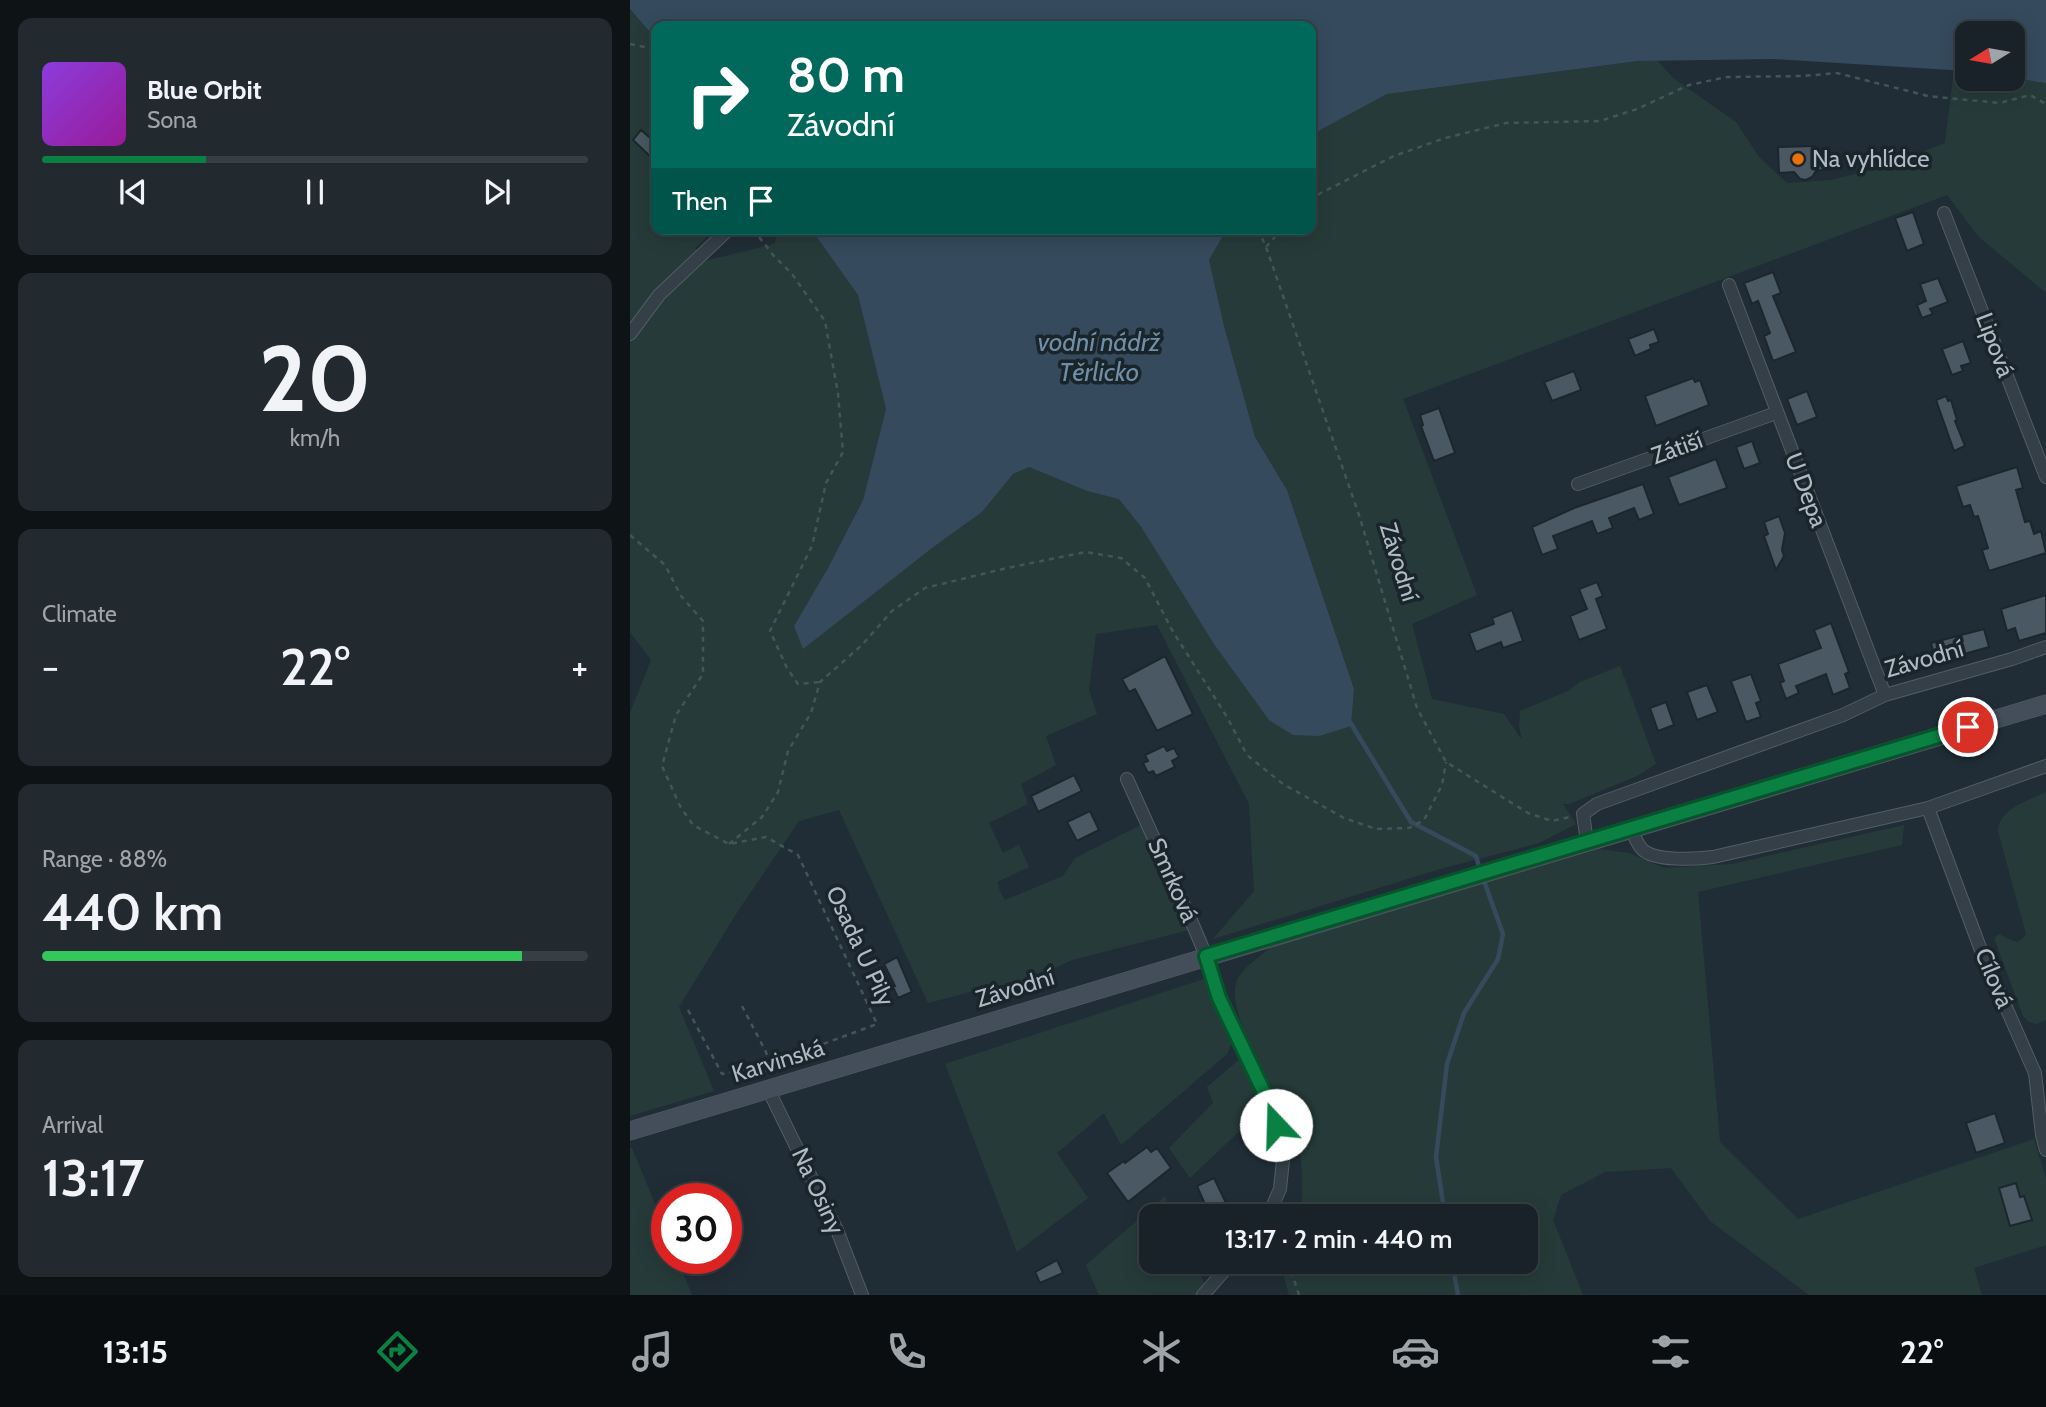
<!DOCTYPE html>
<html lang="en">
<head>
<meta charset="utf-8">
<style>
	body { margin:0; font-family:Cabin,sans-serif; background:#222a30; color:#f1f3f6; height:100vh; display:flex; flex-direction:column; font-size:26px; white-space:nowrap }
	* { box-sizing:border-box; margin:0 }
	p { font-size:23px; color:#9fa4a8 }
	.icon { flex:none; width:38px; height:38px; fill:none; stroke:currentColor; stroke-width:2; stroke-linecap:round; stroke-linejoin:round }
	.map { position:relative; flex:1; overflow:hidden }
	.details { display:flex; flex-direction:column; gap:18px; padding:18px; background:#0e1316; width:630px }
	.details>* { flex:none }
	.hud { position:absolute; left:21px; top:21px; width:665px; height:214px; border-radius:14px; box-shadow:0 4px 18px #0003,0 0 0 2px #373f45; background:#00695c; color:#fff; overflow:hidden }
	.needle { width:46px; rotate:259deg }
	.controls { position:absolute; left:1325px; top:21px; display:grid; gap:14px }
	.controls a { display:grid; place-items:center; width:70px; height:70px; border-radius:14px; background:#192228; box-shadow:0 4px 18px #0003,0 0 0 2px #373f45; font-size:35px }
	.speed { position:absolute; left:21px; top:1183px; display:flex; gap:14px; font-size:35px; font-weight:700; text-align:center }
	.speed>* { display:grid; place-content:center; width:91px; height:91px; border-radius:50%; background:#192228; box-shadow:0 4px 18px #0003,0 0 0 2px #373f45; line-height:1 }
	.speed .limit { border:10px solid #d22; background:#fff; color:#111 }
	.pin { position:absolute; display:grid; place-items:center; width:60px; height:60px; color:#fff; margin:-30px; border:4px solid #fff; border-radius:50%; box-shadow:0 2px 7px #0007 }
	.me { position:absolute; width:77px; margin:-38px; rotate:339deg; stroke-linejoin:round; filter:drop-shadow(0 0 5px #0008) }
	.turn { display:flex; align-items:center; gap:24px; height:147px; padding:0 21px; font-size:32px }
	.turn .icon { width:91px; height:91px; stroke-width:2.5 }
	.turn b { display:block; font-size:49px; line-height:60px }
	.then { display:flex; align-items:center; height:66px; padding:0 21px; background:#0003; gap:14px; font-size:26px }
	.big { font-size:52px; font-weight:600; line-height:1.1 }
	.details .card { flex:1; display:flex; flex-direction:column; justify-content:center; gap:10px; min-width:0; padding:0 24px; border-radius:14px; background:#222a30 }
	.details .dial { align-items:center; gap:0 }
	.dial b { font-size:91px; line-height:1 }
	.song { display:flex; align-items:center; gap:21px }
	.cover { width:84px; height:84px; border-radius:10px; background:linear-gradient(135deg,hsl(270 70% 55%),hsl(300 70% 35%)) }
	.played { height:7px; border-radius:4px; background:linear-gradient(90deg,#0b8043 30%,#373f45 30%) }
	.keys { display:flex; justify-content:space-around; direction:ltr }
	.heat { display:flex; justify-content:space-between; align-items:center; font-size:38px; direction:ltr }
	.charge { height:10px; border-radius:5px; background:linear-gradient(90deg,#34c759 88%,#373f45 0) }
	.trip { position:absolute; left:509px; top:1204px; width:399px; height:70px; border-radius:14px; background:#192228; box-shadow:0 4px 18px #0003,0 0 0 2px #373f45; font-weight:600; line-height:70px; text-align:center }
	.menu { display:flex; height:112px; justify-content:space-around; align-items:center; background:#0a0e10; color:#9fa4a8 }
	.menu .icon { width:49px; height:49px }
	.menu .selected { color:#0b8043 }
	.menu b { font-size:32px; color:#f1f3f6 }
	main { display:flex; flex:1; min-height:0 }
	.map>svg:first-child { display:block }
	.green { fill:#263b39 }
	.water { fill:#354b5d }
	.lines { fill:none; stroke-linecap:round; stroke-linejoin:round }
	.stream { stroke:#354b5d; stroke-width:4.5 }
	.building { fill:#495862; stroke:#1c262d; stroke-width:2 }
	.minor-casing { stroke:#525d65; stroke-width:14 }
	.secondary-casing { stroke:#525d65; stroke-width:19 }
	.path { stroke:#435656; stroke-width:2.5; stroke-dasharray:5 5; stroke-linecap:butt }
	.minor { stroke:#343f47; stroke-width:12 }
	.secondary { stroke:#434e5a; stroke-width:18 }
	.route-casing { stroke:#07532c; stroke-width:18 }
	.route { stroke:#0b8043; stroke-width:12 }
	.food-dot { fill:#e8710a; stroke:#1a242b; stroke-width:2.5 }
	.labels { text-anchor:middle; stroke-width:7; stroke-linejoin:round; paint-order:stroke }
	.poi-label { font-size:24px; fill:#afbac4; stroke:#1a242b; text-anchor:start }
	.street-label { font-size:24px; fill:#afbac4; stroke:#1a242b }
	.water-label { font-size:26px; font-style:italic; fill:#708fa6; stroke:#1a242b }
</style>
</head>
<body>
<main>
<section class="details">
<div class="card">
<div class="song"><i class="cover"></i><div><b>Blue Orbit</b><p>Sona</p></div></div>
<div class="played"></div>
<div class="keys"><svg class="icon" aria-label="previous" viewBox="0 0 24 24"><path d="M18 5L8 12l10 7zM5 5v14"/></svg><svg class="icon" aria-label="pause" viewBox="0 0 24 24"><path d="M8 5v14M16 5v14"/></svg><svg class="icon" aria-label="next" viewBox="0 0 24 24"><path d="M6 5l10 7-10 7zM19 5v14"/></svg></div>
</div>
<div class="card dial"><b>20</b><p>km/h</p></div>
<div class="card"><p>Climate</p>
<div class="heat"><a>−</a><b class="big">22°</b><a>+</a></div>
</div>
<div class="card"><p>Range · 88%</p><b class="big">440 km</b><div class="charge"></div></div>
<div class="card"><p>Arrival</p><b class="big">13:17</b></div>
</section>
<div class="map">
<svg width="1416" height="1295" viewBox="0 0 1416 1295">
	<rect width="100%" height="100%" fill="#212d36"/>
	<path class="green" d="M0 9 26 39V229H85L65 248 75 261 144 244 149 229H181L228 295 256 409 233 500 198 568 164 626 302 548 352 512 383 474 399 467 457 491 489 498 512 528 721 726 724 689 657 490 625 437 594 326 579 260 597 229H681V137L692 129 757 94 1008 61H1028L1043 78 1106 122 1129 157 1157 183 1201 180 1253 167 1315 143 1324 69 1337 71V79L1383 78 1416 83V293L1349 237 1317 195 773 399 847 595 782 624 802 699 874 714 892 740 889 726 890 711 938 691 950 682 990 666 1026 764 1007 776 939 804H933L946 824 909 843 810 869 583 939 624 891 619 804 527 625 466 634 459 690 467 714 416 736 426 765 391 784 398 804 359 823 373 853 389 845 399 867 367 882 371 894 375 900 433 876 445 858 511 825 559 930 442 960 389 985H366L298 1003 209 810 169 821 106 914 49 1007 84 1091 0 1116V713L21 660 0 632Z
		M1416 792V1020L1407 1024 1399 1022 1393 1016 1364 938 1369 934C1380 939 1388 948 1396 934L1368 831C1369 808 1398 801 1416 792Z
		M1274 825 1272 845 1068 892 1090 1142 1168 1219 1404 1139 1416 1178V1245L1344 1268 1352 1295H1179L1080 1221 1041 1168 975 1172 931 1195 923 1220 953 1295H659L654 1277 659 1262H896V1216H670C673 1190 674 1167 667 1141 656 1103 593 1016 607 981 611 969 631 956 641 947L969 849 999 853 1034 868 1102 864Z
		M577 978 602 1042 597 1054 491 1145 474 1113 427 1153 458 1198 387 1252 315 1064Z
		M610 1059H612L635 1107 560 1178 539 1148 583 1103 577 1087Z
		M0 1148H2L37 1233V1258H47L62 1295H0Z
		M535 1196 544 1216H522V1262H565L575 1285 566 1295H469L456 1265Z"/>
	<path class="water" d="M0 0H1416V83L1383 78 1382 33H1337V71L1142 59 1008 61 757 94 692 129 681 137V26H26V39L0 9Z
		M181 229H597L579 260 594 326 625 437 657 490 724 689 721 726 689 736 663 735 639 720 584 644 512 528 489 499 457 491 399 467 383 474 352 512 302 548 173 649 164 626 198 568 233 500 256 409 228 295Z"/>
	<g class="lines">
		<path class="stream" d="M720 722 781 822 846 856 850 870
			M815 1216 806 1157 817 1064 834 1013 868 959 873 934 853 878
			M822 1262 828 1295"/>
	</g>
	<path class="building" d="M11 130 26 143V162L3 140Z
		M1184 146 1185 152 1198 151 1199 169 1186 171 1182 177 1176 180 1170 179 1164 172 1149 173 1148 147Z
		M1283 212 1294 244 1277 251 1265 218Z
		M1143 272 1151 293 1143 296 1166 352 1143 361 1134 336 1140 333 1128 301 1122 304 1114 283Z
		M1308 278 1318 302 1300 309 1303 314 1292 318 1287 305 1296 301 1290 284Z
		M1024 329 1029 342 1020 345 1021 349 1005 356 998 339Z
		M1333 341 1341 363 1331 366 1333 371 1322 375 1312 349Z
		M944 371 951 390 922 401 914 382Z
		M1063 378 1065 382 1070 380 1079 405 1026 426 1015 396Z
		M1177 391 1187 417 1167 425 1157 399Z
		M1316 396 1318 401 1321 400 1327 420 1325 421 1335 446 1324 451 1306 400Z
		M809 408 825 453 804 461 791 426 793 425 790 415Z
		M1122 441 1130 463 1114 469 1106 447Z
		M1086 459 1097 488 1049 505 1038 477Z
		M1387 467 1393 488 1386 490 1395 522 1400 521 1404 534 1411 531 1416 553 1359 571 1352 550 1358 548 1348 516 1344 517 1340 505 1333 507 1326 486Z
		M1013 484 1024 514 1009 520 1004 508 979 518 983 528 967 534 962 521 923 536 928 549 912 555 902 527 944 508Z
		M1149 516 1155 533 1152 550 1154 556 1146 570 1134 536 1138 534 1134 522Z
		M967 582 973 596 966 599 977 629 949 640 940 616 957 609 949 589Z
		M1416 595V633L1389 641 1385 628 1377 631 1371 609Z
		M882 610 893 641 873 648 871 642 846 652 839 633 864 624 862 618Z
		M1201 623 1219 672 1215 674 1220 688 1203 695 1196 674 1166 686 1169 693 1156 699 1150 683 1154 681 1148 664 1191 648 1184 630Z
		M1354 629 1359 647 1306 662 1301 643Z
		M535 656 563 714 527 731 505 689 499 692 492 679Z
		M1121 674 1131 701 1126 703 1131 717 1116 722 1101 681Z
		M1077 685 1088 712 1067 720 1057 692Z
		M1036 702 1044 725 1028 731 1020 708Z
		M534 746 537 751 544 748 549 757 542 761 545 767 526 776 523 771 518 773 513 763 518 761 515 755Z
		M444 775 452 791 408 812 401 796Z
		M460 811 469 830 447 841 437 822Z
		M267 957 282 992 268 998 263 987 265 986 254 964Z
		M1365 1113 1375 1143 1346 1153 1336 1123Z
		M517 1147 521 1152 527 1148 541 1168 498 1202 477 1173 494 1161 495 1163Z
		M584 1178 596 1203 590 1206 595 1216H580L567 1186Z
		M1386 1183 1390 1197 1394 1196 1402 1220 1380 1226 1369 1188Z
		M427 1260 433 1273 410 1283 405 1272Z"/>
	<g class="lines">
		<g class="minor-casing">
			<path id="minor" d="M1314 213 1416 477
				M1099 285 1255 695
				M0 334 29 295 99 229
				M948 484 1146 413
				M497 779 563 925 576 956 589 998 642 1109 653 1160 650 1189 638 1216
				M1298 808 1352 953 1405 1073 1412 1135 1416 1150
				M1001 829C1004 835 1007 844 1012 849 1024 862 1067 859 1083 857L1298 808 1416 766
				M957 842 953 814 967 804 1213 715 1255 695 1382 659 1416 647
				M138 1089 207 1230 232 1295
				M573 1295 602 1262"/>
		</g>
		<g class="secondary-casing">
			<path id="secondary" d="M0 1131 1416 704"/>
		</g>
		<path class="path" d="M0 44 19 48 26 57
			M681 202 689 194 764 156 815 138 876 123 970 121 1007 109 1059 85 1097 77 1173 76 1207 73 1298 96 1369 103 1400 95 1416 104
			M123 229 143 255 162 274 195 321 208 394 213 452 196 483 182 546 140 631 157 668 168 684 190 682
			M628 229 636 247 729 515 787 708 816 762 898 813 922 821 940 817
			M636 247 652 229
			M0 535 35 565 51 596 73 621V674L46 715 32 766 50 806 63 825 99 844 136 837 168 855 247 1024 134 1066 135 1074
			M99 844 132 817 148 792 158 751 181 713 190 682 232 645 262 611 295 588 377 568 456 552 491 558 515 578 542 630 597 717 617 755 653 784 714 818 746 829 779 828 794 820 812 785 816 762
			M112 1006 136 1052 139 1064
			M58 1010 92 1074 134 1066
			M658 1262 669 1295"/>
		<use href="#minor" class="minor"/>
		<use href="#secondary" class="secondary"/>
	</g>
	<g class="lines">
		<g class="route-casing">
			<path id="route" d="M646 1125 642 1109 589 998 576 956 1338 727"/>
		</g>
		<use href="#route" class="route"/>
	</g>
	<circle class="food-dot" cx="1168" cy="159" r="7"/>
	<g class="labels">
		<g class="poi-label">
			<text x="1182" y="167">Na vyhlídce</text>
		</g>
		<g class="street-label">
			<text transform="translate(1365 345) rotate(69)" y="8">Lipová</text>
			<text transform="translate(1047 448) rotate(-20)" y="8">Zátiší</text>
			<text transform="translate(1176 490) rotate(69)" y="8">U Depa</text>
			<text transform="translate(769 562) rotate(73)" y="8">Závodní</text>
			<text transform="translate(1294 659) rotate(-16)" y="8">Závodní</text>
			<text transform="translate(543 880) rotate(66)" y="8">Smrková</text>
			<text transform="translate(230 946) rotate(65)" y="8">Osada U Pily</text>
			<text transform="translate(1364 978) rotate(67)" y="8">Cílová</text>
			<text transform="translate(385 988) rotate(-17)" y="8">Závodní</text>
			<text transform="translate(148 1061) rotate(-17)" y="8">Karvinská</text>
			<text transform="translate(188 1191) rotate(65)" y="8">Na Osiny</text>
		</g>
		<g class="water-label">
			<text x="469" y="351">vodní nádrž<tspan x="469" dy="30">Těrlicko</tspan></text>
		</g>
	</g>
</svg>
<div class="controls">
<a><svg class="needle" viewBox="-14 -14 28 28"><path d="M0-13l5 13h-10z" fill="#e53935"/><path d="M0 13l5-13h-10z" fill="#9fa4a8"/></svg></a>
</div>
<div class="speed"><div class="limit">30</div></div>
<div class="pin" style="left:1338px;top:727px;background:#d93025"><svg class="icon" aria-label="arrive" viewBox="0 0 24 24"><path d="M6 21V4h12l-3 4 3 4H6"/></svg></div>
<svg class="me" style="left:646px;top:1125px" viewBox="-20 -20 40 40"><circle r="19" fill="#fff"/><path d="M0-13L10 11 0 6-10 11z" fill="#0b8043"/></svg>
<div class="trip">13:17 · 2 min · 440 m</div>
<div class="hud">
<div class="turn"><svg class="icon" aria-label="right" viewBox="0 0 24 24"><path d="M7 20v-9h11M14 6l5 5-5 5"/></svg><div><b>80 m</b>Závodní</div></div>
<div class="then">Then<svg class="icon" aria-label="arrive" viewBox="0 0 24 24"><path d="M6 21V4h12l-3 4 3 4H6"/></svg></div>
</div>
</div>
</main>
<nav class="menu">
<b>13:15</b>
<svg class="icon selected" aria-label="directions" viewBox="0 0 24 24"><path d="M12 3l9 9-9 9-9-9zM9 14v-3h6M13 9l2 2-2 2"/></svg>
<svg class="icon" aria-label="music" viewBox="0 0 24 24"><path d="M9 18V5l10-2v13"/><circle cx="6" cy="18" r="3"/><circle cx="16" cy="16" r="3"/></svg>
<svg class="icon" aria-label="phone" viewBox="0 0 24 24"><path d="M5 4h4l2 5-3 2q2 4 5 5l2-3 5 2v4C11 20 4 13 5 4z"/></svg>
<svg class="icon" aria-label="climate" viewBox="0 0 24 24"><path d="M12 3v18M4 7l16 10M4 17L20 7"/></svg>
<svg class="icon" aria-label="car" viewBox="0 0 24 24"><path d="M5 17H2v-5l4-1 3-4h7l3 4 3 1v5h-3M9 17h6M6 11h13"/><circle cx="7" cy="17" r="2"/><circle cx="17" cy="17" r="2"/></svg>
<svg class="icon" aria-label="filters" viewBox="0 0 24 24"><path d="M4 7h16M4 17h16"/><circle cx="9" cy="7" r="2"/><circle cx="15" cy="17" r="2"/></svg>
<b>22°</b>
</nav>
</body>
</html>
